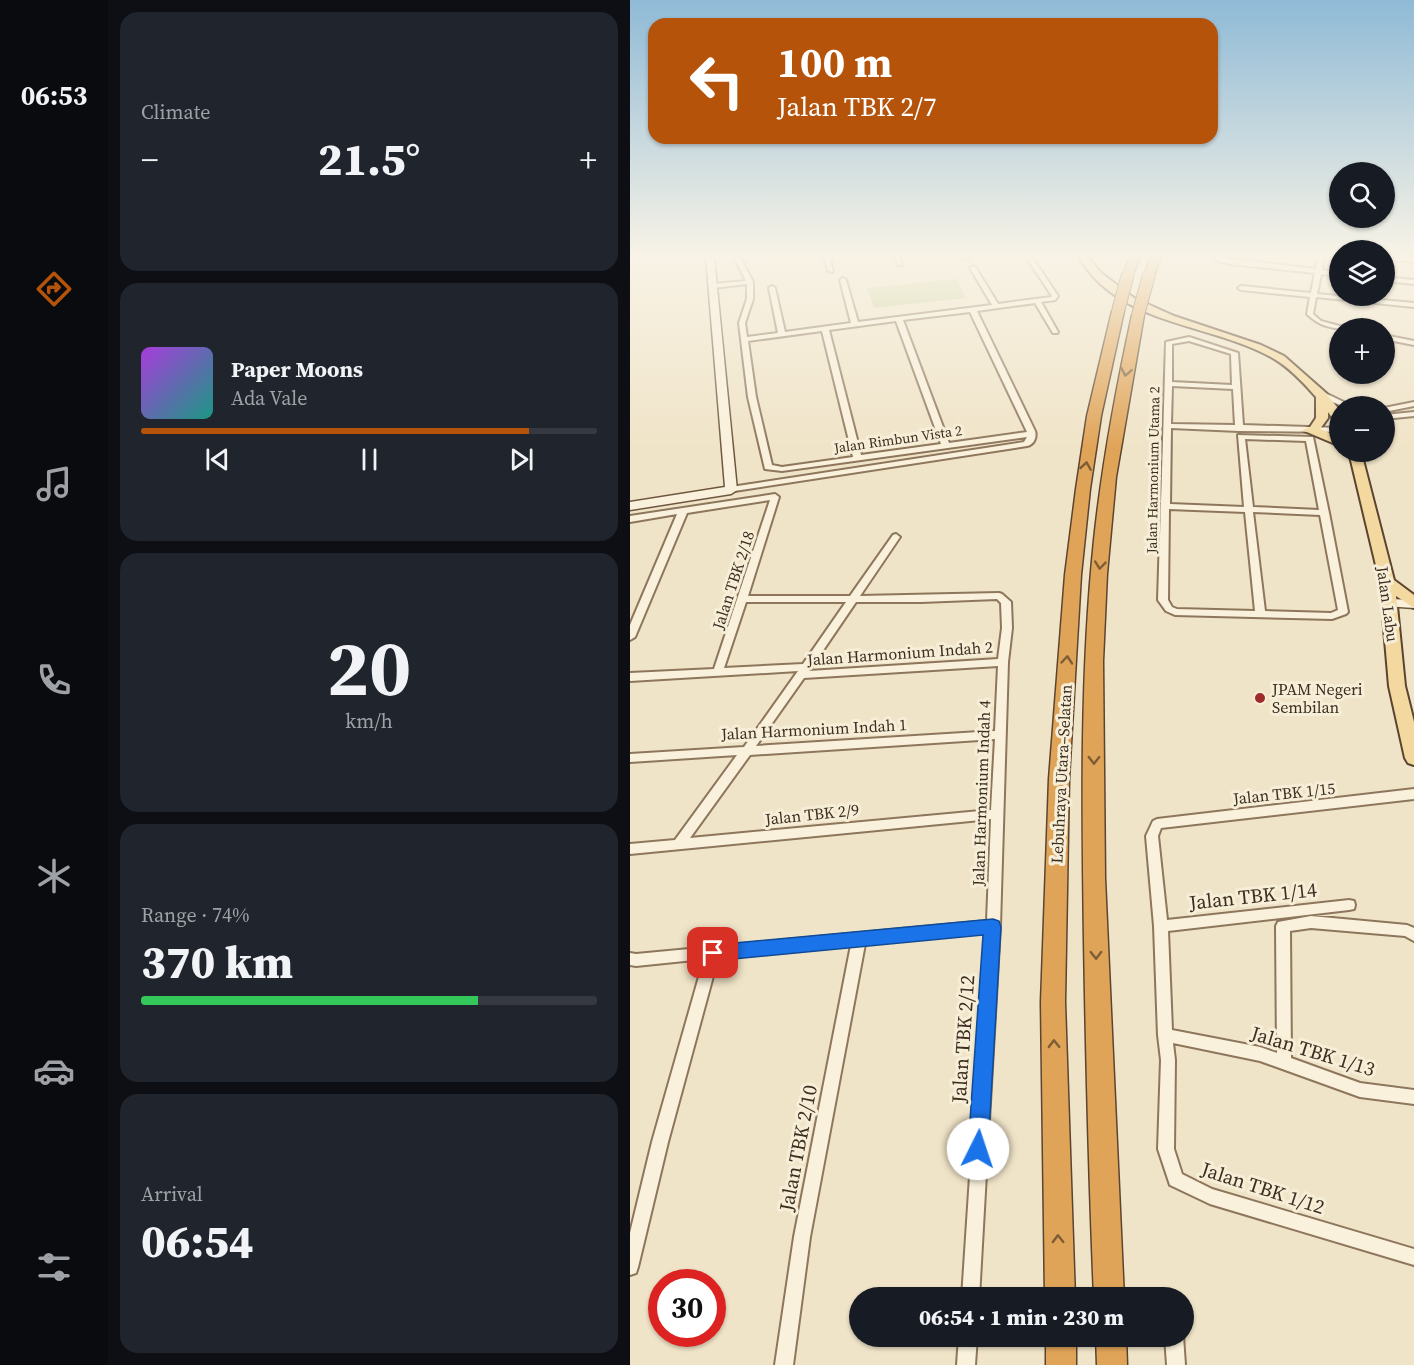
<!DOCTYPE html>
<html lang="en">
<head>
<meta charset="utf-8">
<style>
	body { margin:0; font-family:"Source Serif 4",serif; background:#20242c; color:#f1f3f6; height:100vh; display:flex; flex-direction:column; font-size:22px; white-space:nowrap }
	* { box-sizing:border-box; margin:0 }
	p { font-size:20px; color:#9ea1a6 }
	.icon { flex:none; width:33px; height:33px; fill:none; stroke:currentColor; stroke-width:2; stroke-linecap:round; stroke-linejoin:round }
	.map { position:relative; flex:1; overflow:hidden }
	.details { display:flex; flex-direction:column; gap:12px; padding:12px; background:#0d0f14; width:522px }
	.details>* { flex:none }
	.banner { position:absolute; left:18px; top:18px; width:570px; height:126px; border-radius:18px; box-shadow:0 2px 4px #0004; background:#b45309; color:#fff; overflow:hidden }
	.buttons { position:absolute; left:699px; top:162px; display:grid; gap:12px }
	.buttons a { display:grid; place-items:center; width:66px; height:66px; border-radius:50%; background:#171b24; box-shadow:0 2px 4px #0004; font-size:30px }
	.speed { position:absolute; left:18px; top:1269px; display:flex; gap:12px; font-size:30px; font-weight:700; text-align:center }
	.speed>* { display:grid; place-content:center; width:78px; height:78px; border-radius:50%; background:#171b24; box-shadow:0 2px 4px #0004; line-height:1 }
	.speed .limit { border:9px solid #d22; background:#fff; color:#111 }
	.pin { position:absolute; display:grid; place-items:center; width:51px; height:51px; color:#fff; margin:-26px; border-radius:12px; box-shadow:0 3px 9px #0006 }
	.me { position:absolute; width:66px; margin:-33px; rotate:4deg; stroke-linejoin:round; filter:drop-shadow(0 0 4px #0008) }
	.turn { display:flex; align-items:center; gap:21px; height:126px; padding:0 30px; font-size:27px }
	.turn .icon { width:78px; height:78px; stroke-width:2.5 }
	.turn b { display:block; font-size:42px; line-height:51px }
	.big { font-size:45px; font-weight:800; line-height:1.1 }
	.details .tile { flex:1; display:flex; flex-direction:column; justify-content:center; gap:9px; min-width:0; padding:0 21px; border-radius:18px; background:#20242c }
	.details .dial { align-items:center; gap:0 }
	.dial b { font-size:78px; line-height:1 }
	.song { display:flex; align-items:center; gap:18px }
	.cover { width:72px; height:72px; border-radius:9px; background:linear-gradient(135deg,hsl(280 70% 55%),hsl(170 70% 35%)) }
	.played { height:6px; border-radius:3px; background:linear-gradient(90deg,#b45309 85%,#363941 85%) }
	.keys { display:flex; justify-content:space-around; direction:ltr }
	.heat { display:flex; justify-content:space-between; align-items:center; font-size:33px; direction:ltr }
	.charge { height:9px; border-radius:4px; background:linear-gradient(90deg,#34c759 74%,#363941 0) }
	.trip { position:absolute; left:219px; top:1287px; width:345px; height:60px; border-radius:30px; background:#171b24; box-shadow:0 2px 4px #0004; font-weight:800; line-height:60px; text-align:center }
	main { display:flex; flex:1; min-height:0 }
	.menu { display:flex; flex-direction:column; width:108px; justify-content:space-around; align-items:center; background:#090b0e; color:#9ea1a6 }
	.menu .icon { width:42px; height:42px }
	.menu .active { color:#b45309 }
	.menu b { font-size:27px; color:#f1f3f6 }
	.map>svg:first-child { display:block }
	.green { fill:#c9cf9b }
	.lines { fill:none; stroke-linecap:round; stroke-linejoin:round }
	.street-casing { stroke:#8d765c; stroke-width:4 }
	.secondary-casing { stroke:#6f573f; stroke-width:3 }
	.primary-casing { stroke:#5b4430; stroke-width:4 }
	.highway-casing { stroke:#5b4430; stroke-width:3 }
	.street { fill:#faf1dc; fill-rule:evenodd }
	.secondary { fill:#faf1dc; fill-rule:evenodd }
	.primary { fill:#f3d9a0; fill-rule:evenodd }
	.highway { fill:#e0a458; fill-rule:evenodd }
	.highway-bridge-casing { stroke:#5b4430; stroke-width:14; stroke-linecap:butt }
	.highway-bridge { stroke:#e0a458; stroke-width:12 }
	.oneway { stroke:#7e5d36 }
	.route { fill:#1a73e8; stroke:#114b97; stroke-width:1.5 }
	.poi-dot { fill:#9e2a2b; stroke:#f7eed8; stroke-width:2 }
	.labels { text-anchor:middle; stroke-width:6; stroke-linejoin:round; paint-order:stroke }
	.far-street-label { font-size:14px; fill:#3d2e20; stroke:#f7eed8 }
	.street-label { font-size:16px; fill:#3d2e20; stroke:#f7eed8 }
	.poi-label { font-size:16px; fill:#3d2e20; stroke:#f7eed8; text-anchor:start }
	.near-street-label { font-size:20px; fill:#3d2e20; stroke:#f7eed8 }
</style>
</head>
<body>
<main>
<nav class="menu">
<b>06:53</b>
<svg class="icon active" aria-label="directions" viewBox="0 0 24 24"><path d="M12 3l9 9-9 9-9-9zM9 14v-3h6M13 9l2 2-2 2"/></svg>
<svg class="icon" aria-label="music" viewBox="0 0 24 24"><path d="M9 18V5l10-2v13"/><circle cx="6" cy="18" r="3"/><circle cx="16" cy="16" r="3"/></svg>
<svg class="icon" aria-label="phone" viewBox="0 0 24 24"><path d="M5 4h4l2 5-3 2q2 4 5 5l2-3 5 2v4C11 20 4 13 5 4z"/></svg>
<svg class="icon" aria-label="climate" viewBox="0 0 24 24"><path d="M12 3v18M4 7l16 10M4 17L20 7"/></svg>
<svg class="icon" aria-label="car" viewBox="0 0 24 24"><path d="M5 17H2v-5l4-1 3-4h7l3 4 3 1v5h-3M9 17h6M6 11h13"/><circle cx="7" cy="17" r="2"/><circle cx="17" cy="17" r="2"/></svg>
<svg class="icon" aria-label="filters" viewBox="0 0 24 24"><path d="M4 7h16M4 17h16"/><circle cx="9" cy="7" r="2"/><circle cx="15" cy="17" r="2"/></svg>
</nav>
<section class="details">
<div class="tile"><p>Climate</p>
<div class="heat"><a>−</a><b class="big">21.5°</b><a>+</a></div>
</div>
<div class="tile">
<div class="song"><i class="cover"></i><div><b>Paper Moons</b><p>Ada Vale</p></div></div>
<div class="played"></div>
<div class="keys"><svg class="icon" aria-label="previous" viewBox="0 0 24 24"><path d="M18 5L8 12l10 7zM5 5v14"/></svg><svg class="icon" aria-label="pause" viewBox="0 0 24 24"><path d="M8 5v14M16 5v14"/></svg><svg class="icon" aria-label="next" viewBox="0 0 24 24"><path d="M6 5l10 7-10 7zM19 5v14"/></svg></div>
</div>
<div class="tile dial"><b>20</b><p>km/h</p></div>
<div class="tile"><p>Range · 74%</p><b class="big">370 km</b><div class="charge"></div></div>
<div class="tile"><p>Arrival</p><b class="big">06:54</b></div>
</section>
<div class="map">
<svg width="784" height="1365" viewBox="0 0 784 1365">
	<rect width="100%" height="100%" fill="#f0e4c8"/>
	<path class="green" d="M326 279 336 298 244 308 237 288Z"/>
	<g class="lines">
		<g class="street-casing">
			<path id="street" d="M104 257H110L123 282V299L115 323 117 337 148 333 139 288 142 286 145 288 155 332 221 323 210 280 213 278 216 280 228 322 362 305 340 268 343 266 346 268 368 304 421 297 422 296 396 257H402L428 296 425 300 411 302 428 332 427 333H423L405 303 347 311 405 431C407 437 404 445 397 446L98 492 97 490 101 487 394 442 397 437 152 471 135 469 118 397 109 323 117 299V284L83 288 80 286 83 284 116 281ZM340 312 397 432 319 443 273 320ZM266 321 311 444 231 455 199 330ZM192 331 223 457 152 467 142 465 126 397 118 341Z
				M194 257H200L203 272 198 271Z
				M264 257H270L272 265H268Z
				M332 257H338L339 259 334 260Z
				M585 257 686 269 688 257H694L692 270 710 272V276L691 274 687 294 784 303V307L686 297 683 314 691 321 717 328C703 330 688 325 677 314L680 297 611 290 608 288 611 286 681 293 685 273 600 264 587 261Z
				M754 257 784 258V262L754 259Z
				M754 277 784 280V284L754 281Z
				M754 335 784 341V345L754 339Z
				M559 337 608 353 613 425 710 428V432L609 431 541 428 540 504 614 507 608 435 683 437 699 513 718 612 716 614 702 619 545 615 536 611 528 600 536 342ZM559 341 601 354 602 385 542 382V344ZM542 386 603 389 605 425 541 424ZM615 439 676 441 689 510 623 507ZM539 509 615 512 625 611 547 609 542 607 538 600ZM623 512 690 515 708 610 701 613 635 611Z
				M689 393H695L722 406H713L689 397Z
				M784 402V406L754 412V408Z
				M784 412V416L754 419V415Z
				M145 494 149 497 118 596H220L263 535 266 534 270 537 230 596 369 593 372 594 381 602 382 628 378 662 370 926 349 1298H332L356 932 235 944 180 1237 163 1365H145L164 1237 221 945 88 958 38 1142 8 1267 6 1273 0 1275V1233L22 1142 74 959 6 966 0 965V953L6 954 357 921 361 819 0 854V844L45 840 107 755 0 762V754L114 747 168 671 0 681V673L84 669 140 500 57 513 5 637 0 640V625L47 514 0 522V516ZM367 599 371 603 372 628 368 659 179 671 226 602H291ZM116 602H216L173 664 94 668ZM368 666 365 731 126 746 174 678ZM365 739 361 810 60 838 120 755Z
				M784 789V799L531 828 528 836 537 920 719 900 724 901 725 905 724 909 719 910 538 931 542 1030 630 1047 647 1053 646 926 648 922 681 916 777 925 784 928V941L775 936 681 928 660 931 661 1058 730 1083 784 1090V1104L730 1097 630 1061 543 1043 545 1060 544 1149 552 1174 582 1189 784 1249V1265L580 1204 540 1185 528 1149 531 1060 528 1035 524 926 516 836 523 821 527 819Z
				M329 1336H347L345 1365H327Z
				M535 1336H553L555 1365H537Z"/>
		</g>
		<g class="secondary-casing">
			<path id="secondary" d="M76 257H84L107 490 101 494 0 510V502L95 487Z
				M760 599 784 600V608L755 606 753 603 755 600Z"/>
		</g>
		<g class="primary-casing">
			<path id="primary" d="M449 257H458L470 272 504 298 544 316 631 345 654 356 696 393 710 411V424L706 423 698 412V418L690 429 710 437V446L672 430 680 427 686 418V397C673 382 659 367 641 357 579 323 488 325 449 257Z
				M719 452H731L764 580 784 595V608L766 596 775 686 784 722V765L778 763 775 758 759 686 750 582Z"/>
		</g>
		<g class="highway-casing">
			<path id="highway" d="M500 257H510L503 274 498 277 493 274Z
				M521 257H531L524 275 519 278 514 275Z
				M488 308 494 311 471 416 460 489 451 575 439 779 435 1002 445 1298H415L411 1002 419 779 435 575 446 489 457 416 482 311Z
				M508 312 514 315 486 477 477 574 473 661 475 878 494 1298H464C459 1179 456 1060 454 941 452 807 450 673 464 540 472 464 486 389 502 315Z
				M416 1336H446V1365H416Z
				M466 1336H496L497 1365H467Z"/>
		</g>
		<use href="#street" class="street"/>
		<use href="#secondary" class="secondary"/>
		<use href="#primary" class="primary"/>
		<use href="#highway" class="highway"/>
		<g class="highway-bridge-casing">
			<path id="highway-bridge" d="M488 311 498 274
				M508 315 519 275"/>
		</g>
		<use href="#highway-bridge" class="highway-bridge"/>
	</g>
	<defs><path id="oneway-chevron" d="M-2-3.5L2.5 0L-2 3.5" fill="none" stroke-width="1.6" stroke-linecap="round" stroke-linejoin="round" transform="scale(1.5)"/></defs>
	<g class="oneway">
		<use href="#oneway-chevron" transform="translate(496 372) rotate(101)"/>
		<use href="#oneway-chevron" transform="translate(456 466) rotate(-81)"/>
		<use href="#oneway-chevron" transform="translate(470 565) rotate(96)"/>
		<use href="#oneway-chevron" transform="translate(437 660) rotate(-85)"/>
		<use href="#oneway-chevron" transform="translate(464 760) rotate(91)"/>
		<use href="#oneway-chevron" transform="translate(466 955) rotate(89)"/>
		<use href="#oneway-chevron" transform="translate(424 1044) rotate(-91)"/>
		<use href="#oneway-chevron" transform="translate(428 1239) rotate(-91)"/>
	</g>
	<linearGradient id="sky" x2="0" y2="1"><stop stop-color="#8fbad6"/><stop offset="0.57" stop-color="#f8f3e6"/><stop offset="1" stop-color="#f8f3e6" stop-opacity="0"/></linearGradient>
	<rect width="784" height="448" fill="url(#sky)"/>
	<path class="route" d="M363 919 369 921 371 927 358 1149 355 1157 348 1159 341 1157 338 1149 353 935 83 961 77 958 75 953 77 948 83 945Z"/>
	<circle class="poi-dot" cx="630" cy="698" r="6"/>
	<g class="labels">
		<g class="far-street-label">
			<text transform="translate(268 439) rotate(-8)" y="5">Jalan Rimbun Vista 2</text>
			<text transform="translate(523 470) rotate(-89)" y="5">Jalan Harmonium Utama 2</text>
		</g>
		<g class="street-label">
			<text transform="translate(103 580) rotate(-72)" y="6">Jalan TBK 2/18</text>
			<text transform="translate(758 604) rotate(82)" y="6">Jalan Labu</text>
			<text transform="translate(270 653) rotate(-4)" y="6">Jalan Harmonium Indah 2</text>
			<text transform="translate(184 729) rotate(-3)" y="6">Jalan Harmonium Indah 1</text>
			<text transform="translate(431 774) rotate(-87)" y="6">Lebuhraya Utara–Selatan</text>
			<text transform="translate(351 793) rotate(-88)" y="6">Jalan Harmonium Indah 4</text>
			<text transform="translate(654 793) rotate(-6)" y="6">Jalan TBK 1/15</text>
			<text transform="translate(182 814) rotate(-6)" y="6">Jalan TBK 2/9</text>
		</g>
		<g class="poi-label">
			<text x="642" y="695">JPAM Negeri<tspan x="642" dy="18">Sembilan</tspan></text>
		</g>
		<g class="near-street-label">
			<text transform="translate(623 896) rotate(-6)" y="7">Jalan TBK 1/14</text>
			<text transform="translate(333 1039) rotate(-86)" y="7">Jalan TBK 2/12</text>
			<text transform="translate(683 1051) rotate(17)" y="7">Jalan TBK 1/13</text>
			<text transform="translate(168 1148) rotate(-79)" y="7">Jalan TBK 2/10</text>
			<text transform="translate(633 1188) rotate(18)" y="7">Jalan TBK 1/12</text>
		</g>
	</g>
</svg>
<div class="buttons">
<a><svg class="icon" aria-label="search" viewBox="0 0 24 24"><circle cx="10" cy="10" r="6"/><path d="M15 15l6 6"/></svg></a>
<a><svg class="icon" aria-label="layers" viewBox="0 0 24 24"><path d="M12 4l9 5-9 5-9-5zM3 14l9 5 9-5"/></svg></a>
<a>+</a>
<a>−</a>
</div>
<div class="speed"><div class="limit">30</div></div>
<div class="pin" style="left:83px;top:953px;background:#d93025"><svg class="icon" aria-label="arrive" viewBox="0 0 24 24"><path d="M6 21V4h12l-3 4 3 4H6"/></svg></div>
<svg class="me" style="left:348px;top:1149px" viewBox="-20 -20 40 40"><circle r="19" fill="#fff"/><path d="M0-13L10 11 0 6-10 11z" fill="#1a73e8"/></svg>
<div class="trip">06:54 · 1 min · 230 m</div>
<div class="banner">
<div class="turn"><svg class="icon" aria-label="left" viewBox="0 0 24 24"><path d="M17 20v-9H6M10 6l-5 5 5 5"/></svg><div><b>100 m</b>Jalan TBK 2/7</div></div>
</div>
</div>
</main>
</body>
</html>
